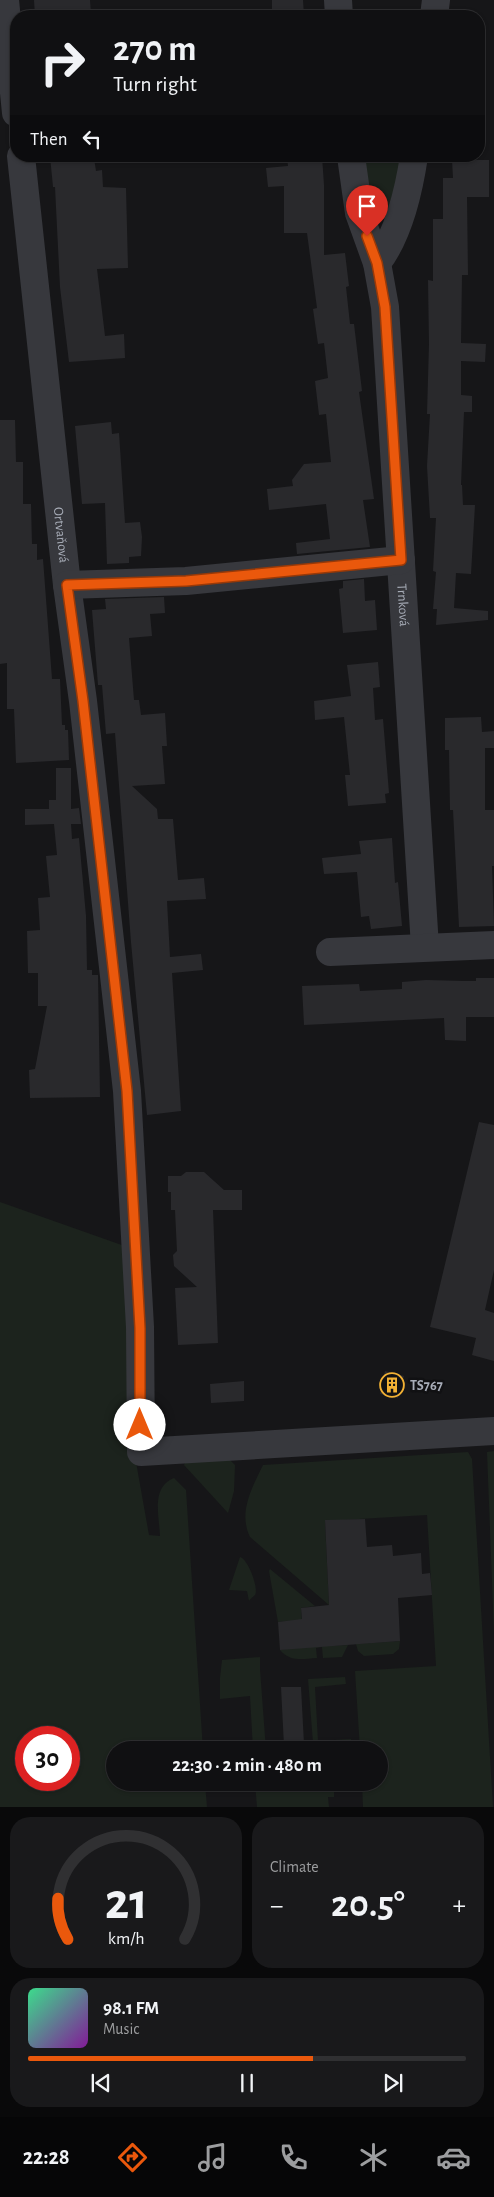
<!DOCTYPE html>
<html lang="en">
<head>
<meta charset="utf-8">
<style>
	body { margin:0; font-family:"Alegreya Sans",sans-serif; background:#19191b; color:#f1f3f6; height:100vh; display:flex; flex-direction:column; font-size:19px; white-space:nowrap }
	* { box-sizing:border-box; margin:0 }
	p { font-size:16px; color:#9c9d9f }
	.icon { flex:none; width:28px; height:28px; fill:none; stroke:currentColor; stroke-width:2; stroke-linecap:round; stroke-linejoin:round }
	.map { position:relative; height:1807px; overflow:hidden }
	.drawer { display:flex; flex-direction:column; gap:10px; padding:10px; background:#09090a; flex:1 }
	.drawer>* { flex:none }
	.guide { position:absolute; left:10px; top:10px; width:475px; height:152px; border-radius:20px; box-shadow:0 1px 4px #0004,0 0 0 1px #303032; background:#101012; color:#f1f3f6; overflow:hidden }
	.speed { position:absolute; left:15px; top:1726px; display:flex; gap:10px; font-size:25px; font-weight:700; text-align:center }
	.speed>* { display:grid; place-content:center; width:65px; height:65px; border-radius:50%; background:#101012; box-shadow:0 1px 4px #0004,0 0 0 1px #303032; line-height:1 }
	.speed .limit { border:8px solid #d22; background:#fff; color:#111 }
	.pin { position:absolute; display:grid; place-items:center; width:42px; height:42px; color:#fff; margin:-51px -21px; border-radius:50% 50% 50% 0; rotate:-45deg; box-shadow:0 0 5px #0007 }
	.pin .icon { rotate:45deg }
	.me { position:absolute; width:55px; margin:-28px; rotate:0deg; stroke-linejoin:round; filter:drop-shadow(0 0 4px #0008) }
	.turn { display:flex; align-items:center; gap:18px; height:105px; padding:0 20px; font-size:22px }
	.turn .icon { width:65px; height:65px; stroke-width:2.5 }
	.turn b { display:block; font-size:35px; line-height:42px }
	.then { display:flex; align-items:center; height:48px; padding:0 20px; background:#0003; gap:10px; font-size:19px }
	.big { font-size:38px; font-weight:600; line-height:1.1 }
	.drawer .widget { flex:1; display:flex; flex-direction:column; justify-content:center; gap:8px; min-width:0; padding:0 18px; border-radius:20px; background:#19191b }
	.drawer .dial { align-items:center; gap:0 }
	.dial svg { height:130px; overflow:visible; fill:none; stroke:#303032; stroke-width:7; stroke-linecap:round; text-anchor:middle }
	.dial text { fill:#f1f3f6; stroke:none }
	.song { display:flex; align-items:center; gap:15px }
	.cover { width:60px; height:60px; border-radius:8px; background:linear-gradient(135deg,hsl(150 70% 55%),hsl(290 70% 35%)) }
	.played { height:5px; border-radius:2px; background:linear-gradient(90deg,#ea580c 65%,#303032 65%) }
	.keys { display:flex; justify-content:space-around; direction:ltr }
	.heat { display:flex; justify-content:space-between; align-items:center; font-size:28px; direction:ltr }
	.drawer .tiles { flex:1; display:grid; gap:10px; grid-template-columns:1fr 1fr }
	.widget:last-child { grid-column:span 2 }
	.trip { position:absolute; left:106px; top:1741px; width:282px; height:50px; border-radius:25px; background:#101012; box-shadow:0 1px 4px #0004,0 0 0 1px #303032; font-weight:600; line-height:50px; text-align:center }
	.menu { display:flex; height:80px; justify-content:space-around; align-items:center; background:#060607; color:#9c9d9f }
	.menu .icon { width:35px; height:35px }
	.menu .on { color:#ea580c }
	.menu b { font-size:22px; color:#f1f3f6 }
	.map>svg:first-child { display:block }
	.green { fill:#1c231d; fill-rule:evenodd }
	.building { fill:#29292c }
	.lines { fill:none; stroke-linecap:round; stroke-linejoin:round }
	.minor { stroke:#37383d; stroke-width:28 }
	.route-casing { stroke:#983908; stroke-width:12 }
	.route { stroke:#ea580c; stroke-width:9 }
	.labels { text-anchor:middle; stroke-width:5; stroke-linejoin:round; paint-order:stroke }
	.street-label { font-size:14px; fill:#a8adb8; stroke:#111113 }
	.poi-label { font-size:14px; font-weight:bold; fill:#a8adb8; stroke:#111113; text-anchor:start }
</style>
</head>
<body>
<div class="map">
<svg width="494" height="1807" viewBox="0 0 494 1807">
	<rect width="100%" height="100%" fill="#161618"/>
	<path class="green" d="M364 156H403L386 218 381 220 373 216Z
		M0 1202 133 1249V1445L149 1535 160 1536C159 1515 151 1487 174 1478L186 1490 203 1750H115V1782L205 1783 207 1807H0ZM26 1738H69V1780H26Z
		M494 1451V1634L487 1452Z
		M468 1452 472 1459 493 1807H363L362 1783 380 1782V1750H360L355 1671 436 1666 427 1515 325 1521 329 1605 250 1537C238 1512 252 1488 263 1465Z
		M229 1459 235 1465 234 1491 228 1513 184 1465 186 1461Z
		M240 1557C248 1559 259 1588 255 1595 255 1595 249 1600 249 1601L247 1591 229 1590Z
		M270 1569 315 1606 301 1608 304 1647 348 1645 342 1657 323 1658 322 1647 316 1648 317 1658C302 1659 290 1662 280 1650L293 1648 291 1621 278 1622 269 1571Z
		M400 1641 399 1649 393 1654 364 1656 358 1651 356 1644Z
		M260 1657V1669L266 1750H253L250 1696 220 1699V1678L222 1660Z
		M345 1677 346 1684 315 1687 318 1741 351 1739 352 1750H294V1745L313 1743 308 1679Z
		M255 1783H334V1797H328L329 1807H257Z"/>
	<path class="building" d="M34 0H90L91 15 35 16Z
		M272 0H303L304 16H272Z
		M50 156H77V160L94 158 96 171 102 170 103 187 126 188 128 268 97 269 105 336 124 334 125 358 69 362 60 287 55 187H53Z
		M287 156H322L324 185V255L345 253 349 286 346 287 350 324H354L362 391 359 392 374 499 363 500 370 547 297 554 296 543 330 539 326 504 269 510 267 489 293 486 292 480 304 464 331 462 326 414 319 415 315 381 328 378 324 343 318 344 313 309 317 308 307 233H284V186L268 187 266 168 288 166Z
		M452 160H489V197H467L468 275H462L461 343 486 344 485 362 461 361V395L472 396V412H464L461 485H462L463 505H475L471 574 456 573 454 608 488 611V620L436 625 437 609H433L436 572 433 571 436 518H430L427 466 430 414H427L429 344 428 280 433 281V219H443V178H453Z
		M0 420H15L16 462H23V504H31L32 544H37V560L43 559 52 679H60L62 725H65V730H68L69 760 16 763 14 709H7V663L0 664Z
		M111 422 112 434 119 433 125 523 140 522 142 537 141 556 129 557V563L107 564 105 503 82 504 75 426Z
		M364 579 365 601 375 600 377 630 343 633 339 589 343 588V581Z
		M164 597 165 613 150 614 152 636 129 638 134 700H139L141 715 165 713 167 746H162L165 784 132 786 157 809 158 819H173L178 880 204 878 206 899 167 901 170 957 201 954 203 970 172 973 181 1111 147 1115 131 942 115 733 106 734 102 685H98L92 610 106 609 105 599Z
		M378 662 380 687 373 688 375 720 383 719 389 793 385 794 386 803 348 806 345 775H350L344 717 315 720 314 701 351 696 347 665Z
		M481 717 482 732 494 731V748H485V810H494V866H492L494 926 459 927 453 810H450L449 750H445V718Z
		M56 768H71V809L79 808 81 824H71L72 839 79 838 86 916 87 970H92V975H98L100 1097 30 1098 29 1070 35 1069 47 1006H38V973H28L27 931 40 930 38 898 50 897 46 856 57 855 54 824 25 825V809H49V800H56Z
		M392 838 395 883 398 882 402 926 371 929 369 916 361 917 357 872 324 874 322 858 361 854 359 841Z
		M476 978H494V1017H466V1041L445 1040 444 1018 304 1025 302 986 359 984 360 991 402 989V982L426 980 464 981H476Z
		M479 1122 494 1125V1270L485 1310 494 1313V1361L472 1355 476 1338 430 1327Z
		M186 1172H204L224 1190H242V1210H213L218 1343 178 1345 175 1288 197 1287 174 1266 173 1255 177 1251 175 1210H171V1192H168V1176H181Z
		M385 1371 404 1376 398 1398 380 1394Z
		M244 1381V1401L211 1403 210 1384Z
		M365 1519 367 1547 392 1545 393 1556 421 1553 422 1574 430 1573 432 1595 398 1598 400 1641 280 1650 278 1622 302 1619 301 1608 329 1605 325 1520Z
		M281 1687H301L304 1744 284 1746Z"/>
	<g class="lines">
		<g class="minor">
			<path d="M5 0 16 113"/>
			<path d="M338 0 339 16"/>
			<path d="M434 16 436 0"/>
			<path id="s1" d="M21 156 67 585 83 701 127 1091 140 1327 141 1452 494 1431"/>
			<path id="s2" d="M351 156 359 213 377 263 385 307 425 947"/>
			<path d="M377 263C398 236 409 190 414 156"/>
			<path d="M67 585 186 581 401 560"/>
			<path d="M330 952 494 945"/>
		</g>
	</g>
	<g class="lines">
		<g class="route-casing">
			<path id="route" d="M140 1425V1328L127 1091 83 701 67 585 186 581 401 560 385 307 377 263 367 236"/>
		</g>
		<use href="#route" class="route"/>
	</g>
	<defs>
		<g id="building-ring" transform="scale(1.25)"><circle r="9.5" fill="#111113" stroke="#f2b134" stroke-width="1.5"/><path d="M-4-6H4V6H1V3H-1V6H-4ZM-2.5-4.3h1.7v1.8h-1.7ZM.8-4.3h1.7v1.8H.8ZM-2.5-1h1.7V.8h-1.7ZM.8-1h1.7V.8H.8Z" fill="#f2b134"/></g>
	</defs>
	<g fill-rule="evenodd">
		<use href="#building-ring" x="392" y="1385"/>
	</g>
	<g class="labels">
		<g class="street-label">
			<text dy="5" stroke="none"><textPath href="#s1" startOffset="381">Ortvaňová</textPath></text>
			<text dy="5" stroke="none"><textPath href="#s2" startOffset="454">Trnková</textPath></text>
		</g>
		<g class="poi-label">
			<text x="410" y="1390">TS767</text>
		</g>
	</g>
</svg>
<div class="speed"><div class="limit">30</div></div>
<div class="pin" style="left:367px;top:236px;background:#d93025"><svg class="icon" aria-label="arrive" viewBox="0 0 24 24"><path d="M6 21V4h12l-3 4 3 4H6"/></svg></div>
<svg class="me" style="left:140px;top:1425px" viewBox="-20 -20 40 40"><circle r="19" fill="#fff"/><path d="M0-13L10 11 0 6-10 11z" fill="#ea580c"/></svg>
<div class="trip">22:30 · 2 min · 480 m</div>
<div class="guide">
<div class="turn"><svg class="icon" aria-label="right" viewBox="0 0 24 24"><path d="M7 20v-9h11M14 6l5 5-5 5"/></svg><div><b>270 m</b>Turn right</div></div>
<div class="then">Then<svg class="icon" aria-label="left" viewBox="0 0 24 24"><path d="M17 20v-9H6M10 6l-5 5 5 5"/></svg></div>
</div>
</div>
<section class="drawer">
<div class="tiles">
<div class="widget dial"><svg viewBox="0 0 100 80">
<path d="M14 69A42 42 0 1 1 86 69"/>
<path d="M14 69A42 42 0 0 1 8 44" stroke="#ea580c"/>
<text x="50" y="56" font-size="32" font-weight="700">21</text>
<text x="50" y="72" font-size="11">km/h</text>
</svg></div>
<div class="widget"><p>Climate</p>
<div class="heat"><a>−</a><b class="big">20.5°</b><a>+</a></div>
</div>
<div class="widget">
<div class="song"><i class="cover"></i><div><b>98.1 FM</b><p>Music</p></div></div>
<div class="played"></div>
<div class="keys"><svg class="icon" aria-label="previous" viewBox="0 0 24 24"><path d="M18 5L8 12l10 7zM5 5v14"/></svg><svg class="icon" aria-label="pause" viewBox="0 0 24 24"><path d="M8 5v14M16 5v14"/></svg><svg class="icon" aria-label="next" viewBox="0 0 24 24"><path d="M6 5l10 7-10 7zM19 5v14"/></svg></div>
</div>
</div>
</section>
<nav class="menu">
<b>22:28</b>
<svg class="icon on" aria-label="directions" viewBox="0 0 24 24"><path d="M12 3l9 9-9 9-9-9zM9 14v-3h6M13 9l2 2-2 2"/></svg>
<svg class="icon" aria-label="music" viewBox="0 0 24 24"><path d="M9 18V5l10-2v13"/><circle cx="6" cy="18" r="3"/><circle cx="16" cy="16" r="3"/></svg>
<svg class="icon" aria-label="phone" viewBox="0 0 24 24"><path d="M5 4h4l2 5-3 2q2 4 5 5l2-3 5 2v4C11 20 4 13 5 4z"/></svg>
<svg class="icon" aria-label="climate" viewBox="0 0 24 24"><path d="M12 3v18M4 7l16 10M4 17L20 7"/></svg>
<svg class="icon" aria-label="car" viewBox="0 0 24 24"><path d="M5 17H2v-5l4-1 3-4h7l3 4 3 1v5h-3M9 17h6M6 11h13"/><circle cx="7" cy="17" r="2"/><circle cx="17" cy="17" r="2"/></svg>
</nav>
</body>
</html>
